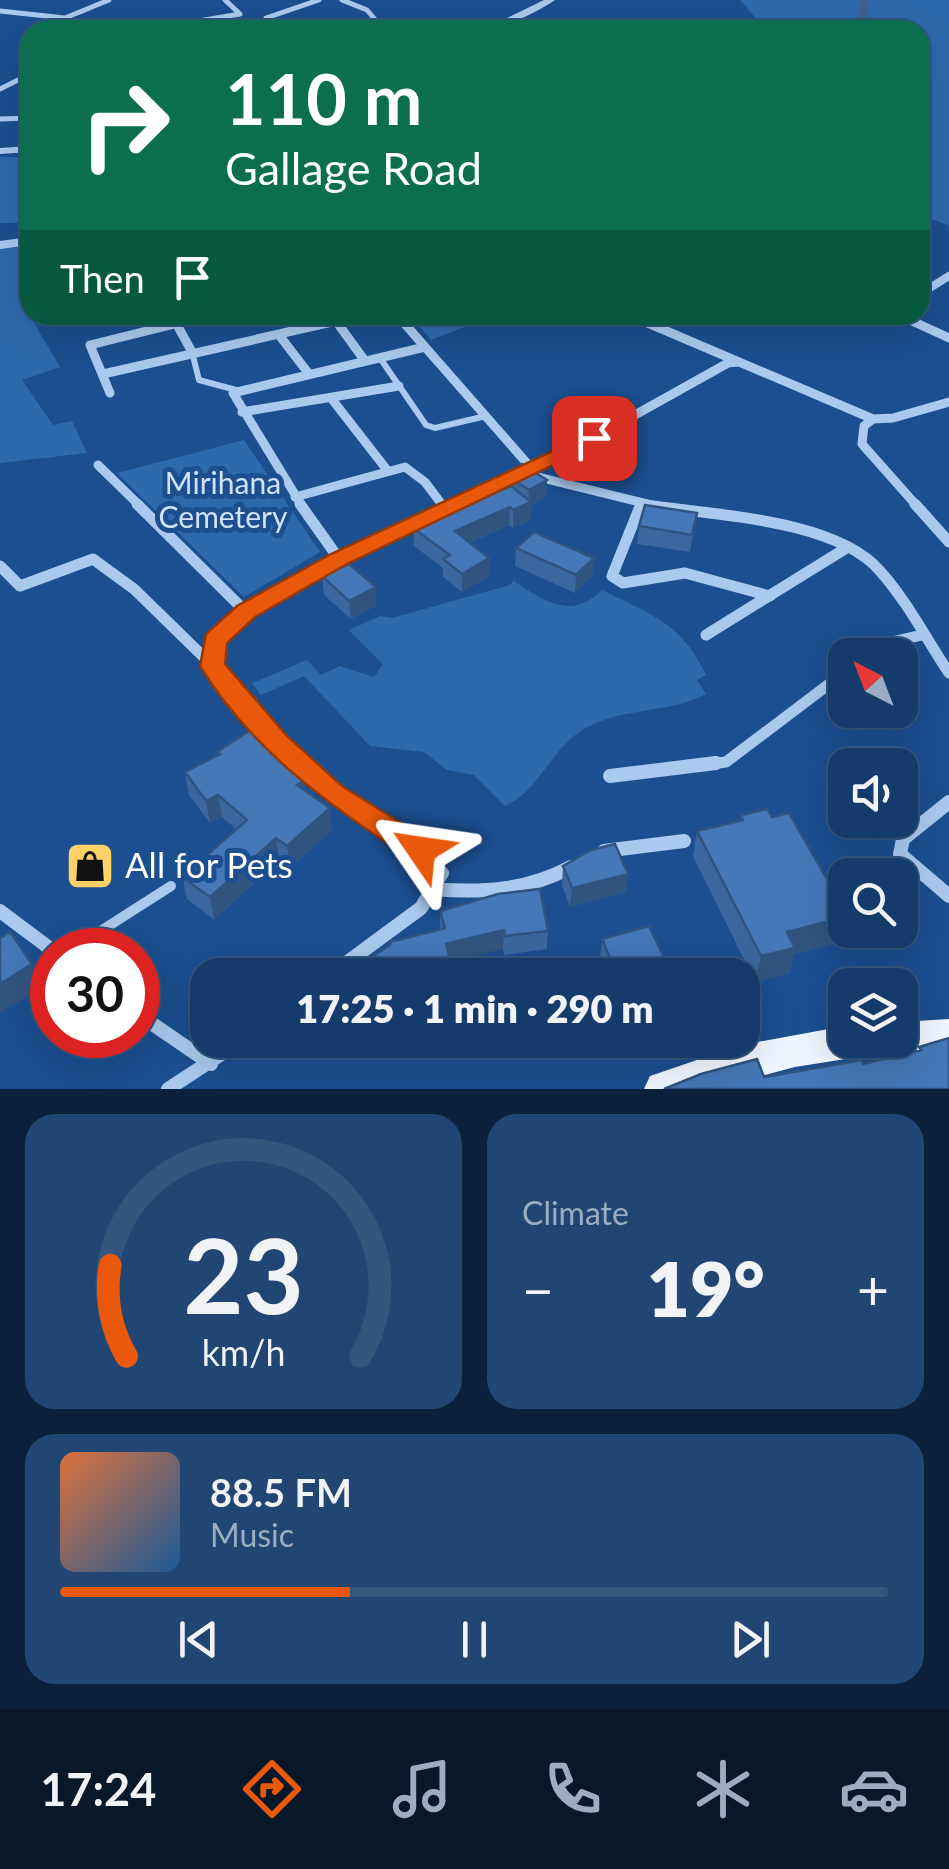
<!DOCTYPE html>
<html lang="en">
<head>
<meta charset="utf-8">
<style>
	body { margin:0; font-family:Lato,sans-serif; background:#214673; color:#f1f3f6; height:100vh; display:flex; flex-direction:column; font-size:38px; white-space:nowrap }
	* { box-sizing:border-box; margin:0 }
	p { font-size:32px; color:#9dadc1 }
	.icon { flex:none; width:55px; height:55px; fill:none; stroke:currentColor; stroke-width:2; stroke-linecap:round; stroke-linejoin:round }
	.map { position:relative; height:1089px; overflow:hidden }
	.sheet { display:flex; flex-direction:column; gap:25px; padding:25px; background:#0b203b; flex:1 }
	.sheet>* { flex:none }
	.guide { position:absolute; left:20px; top:20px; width:910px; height:305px; border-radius:30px; box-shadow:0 10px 40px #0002,0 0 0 2px #33557e; background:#0b6e4f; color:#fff; overflow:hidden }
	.needle { width:65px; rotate:318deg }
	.fabs { position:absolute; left:828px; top:638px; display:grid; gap:20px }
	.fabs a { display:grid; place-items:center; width:90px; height:90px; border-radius:20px; background:#143b6b; box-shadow:0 10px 40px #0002,0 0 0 2px #33557e; font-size:50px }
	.speed { position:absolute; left:30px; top:928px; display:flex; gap:20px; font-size:50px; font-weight:700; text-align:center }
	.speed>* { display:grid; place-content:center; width:130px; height:130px; border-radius:50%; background:#143b6b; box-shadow:0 10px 40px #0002,0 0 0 2px #33557e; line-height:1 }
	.speed .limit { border:15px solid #d22; background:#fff; color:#111 }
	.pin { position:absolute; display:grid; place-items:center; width:85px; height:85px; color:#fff; margin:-42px; border-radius:20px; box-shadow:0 5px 15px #0006 }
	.me { position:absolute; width:110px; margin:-55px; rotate:302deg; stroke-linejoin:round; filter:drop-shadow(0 0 8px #0008) }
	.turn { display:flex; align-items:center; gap:35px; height:210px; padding:0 40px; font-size:45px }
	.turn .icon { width:130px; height:130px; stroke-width:2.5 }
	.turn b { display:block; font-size:70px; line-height:85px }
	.then { display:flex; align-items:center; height:95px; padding:0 40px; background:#0003; gap:20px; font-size:38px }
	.big { font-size:75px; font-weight:800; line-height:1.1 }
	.sheet .tile { flex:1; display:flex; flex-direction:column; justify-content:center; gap:15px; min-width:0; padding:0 35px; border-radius:30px; background:#214673 }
	.sheet .dial { align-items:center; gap:0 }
	.dial svg { height:260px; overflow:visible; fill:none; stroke:#33557e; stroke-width:7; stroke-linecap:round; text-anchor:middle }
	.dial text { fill:#f1f3f6; stroke:none }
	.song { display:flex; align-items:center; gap:30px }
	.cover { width:120px; height:120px; border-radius:15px; background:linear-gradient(135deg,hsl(20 70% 55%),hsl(210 70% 35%)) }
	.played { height:10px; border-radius:5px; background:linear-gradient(90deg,#ea580c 35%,#33557e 35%) }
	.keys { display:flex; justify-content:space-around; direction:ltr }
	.heat { display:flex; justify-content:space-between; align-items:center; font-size:55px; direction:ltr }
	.sheet .tiles { flex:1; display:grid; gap:25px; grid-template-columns:1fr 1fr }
	.tile:last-child { grid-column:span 2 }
	.trip { position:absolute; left:190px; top:958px; width:570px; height:100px; border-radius:30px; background:#143b6b; box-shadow:0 10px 40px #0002,0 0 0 2px #33557e; font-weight:800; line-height:100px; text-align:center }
	.menu { display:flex; height:160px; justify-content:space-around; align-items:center; background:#08182b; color:#9dadc1 }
	.menu .icon { width:70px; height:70px }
	.menu .on { color:#ea580c }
	.menu b { font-size:45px; color:#f1f3f6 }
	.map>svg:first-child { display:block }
	.green { fill:#2e69ad }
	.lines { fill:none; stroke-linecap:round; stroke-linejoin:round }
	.canal { fill:#3c6290; fill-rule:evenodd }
	.service-far1 { stroke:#a9c9ee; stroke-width:6 }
	.service { stroke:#a9c9ee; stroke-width:10 }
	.minor-far4 { stroke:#a9c9ee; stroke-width:5 }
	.minor-far3 { stroke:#a9c9ee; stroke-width:8 }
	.minor-far2 { stroke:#a9c9ee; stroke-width:9 }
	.minor-far1 { stroke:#a9c9ee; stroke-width:11 }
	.minor { stroke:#a9c9ee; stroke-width:14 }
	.tertiary { fill:#a9c9ee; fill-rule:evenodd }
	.primary { fill:#f0f6ff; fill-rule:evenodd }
	.wall { fill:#3a679d }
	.shaded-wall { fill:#305480 }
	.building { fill:#4478b7; stroke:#305480; stroke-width:2.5 }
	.route { fill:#ea580c; stroke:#983908; stroke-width:2.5 }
	.labels { text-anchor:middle; stroke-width:10; stroke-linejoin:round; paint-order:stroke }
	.park-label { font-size:30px; fill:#cfe3fa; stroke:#1b4f8f }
	.near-poi-label { font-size:35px; fill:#fff; stroke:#1b4f8f; text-anchor:start }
</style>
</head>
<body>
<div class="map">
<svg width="949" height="1089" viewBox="0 0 949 1089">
	<rect width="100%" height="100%" fill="#1b4f8f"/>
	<path class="green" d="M740 0H949V226L920 214V30H771L763 27Z
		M0 157H30V223H0Z
		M30 247 29 314 60 367 22 380 53 425 72 421 87 453 0 463V248Z
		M410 315H495L431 340Z
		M244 440 320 552 244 597 117 473Z
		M516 577 514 581C545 602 572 620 602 590 651 615 681 622 706 675L697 680 706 694C667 715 616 706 578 733 550 753 538 791 505 806L474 775 447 770 424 752 370 746 304 676 261 695 252 683 307 660 321 675 340 666 374 677 383 664 349 630 380 616 392 618 510 585Z"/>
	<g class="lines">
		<path class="canal" d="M860 0H870L867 20 858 30H847L857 19Z"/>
		<path class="service-far1" d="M192 352 199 380 236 390
			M380 358 426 425 435 428 486 416"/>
		<path class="service" d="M71 950 171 886"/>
		<path class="minor-far4" d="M342 0 367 10 384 30
			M0 11 65 18 109 0
			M266 18 319 0
			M181 24 240 14 225 0
			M696 30 707 23
			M0 89 30 74
			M0 119 30 118"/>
		<path class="minor-far3" d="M920 240 925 242
			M0 245 30 241
			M920 294 949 276"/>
		<path class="minor-far2" d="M397 315 532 469
			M629 315 873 419 893 418 949 402
			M899 315 949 338
			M336 321 365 361
			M176 323 192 352
			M279 335 309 374
			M103 374 363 315
			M110 393 90 345 211 315
			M331 398 387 470
			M242 412 399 386
			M873 419 864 426 862 444 917 506
			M98 465 140 506
			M534 476 656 506
			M295 497 405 467 425 482 443 506
			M302 506 233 393 425 347
			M446 506 574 449 728 363 738 362"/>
		<path class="minor-far1" d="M137 504 246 612
			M300 504 339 559
			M640 504C707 515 835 518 880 571 907 601 927 640 949 673
			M641 504 612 576 623 583 685 573 770 596
			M915 504 949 542
			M0 566 20 586 93 559 134 589 212 665
			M706 635 848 547
			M868 655 883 644 922 635
			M301 766 212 666 215 640C287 581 367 541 452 504
			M696 766 726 762 845 672"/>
		<path class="minor" d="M299 763C343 805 398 831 442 873L421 908 330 975
			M610 776 716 763
			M949 802 903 839 900 854 949 896
			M604 851 684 841
			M432 889C482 893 526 891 571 867
			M0 911 52 950
			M138 1014 211 1064
			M168 1089 243 1040"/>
		<path class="tertiary" d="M544 0H555C531 16 500 30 470 30L507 18Z
			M30 146V152L0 154V148Z"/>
		<path class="primary" d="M949 1019V1053L900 1056 890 1052 795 1067 711 1089H644L650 1076 741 1045 845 1026V1040H900V1022Z"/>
	</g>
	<path class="wall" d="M504 474 547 480 546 497 531 506V520L513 528 509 525 470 543 489 558V576L462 592 443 577V568L414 546 413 528 504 489Z
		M697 513 690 552 637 544 639 526Z
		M516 548 594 558 592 576 575 593 515 566Z
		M322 576 377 605 351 619 324 595Z
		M276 736 279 758 307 792 332 830 290 868 279 860 214 920 187 899 182 877 236 829 222 817 210 823 189 795 185 772 218 755 217 752Z
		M741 815 772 817 845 910V930L841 942 794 954 789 973 755 982 693 856 697 831 740 821Z
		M563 866 626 892 570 907 562 885Z
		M440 911 548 931 547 949 504 955 503 949 451 961 440 929Z
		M602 939 672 975H607L600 958Z"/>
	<path class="shaded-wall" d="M547 480 546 497 531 506V520L513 528V510L529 503V490Z
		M510 507 509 525 456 549 455 531Z
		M489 558V576L462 592V574Z
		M594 558 592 576 575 593 576 575Z
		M376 587 377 605 351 619 349 601Z
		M276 736 279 758 263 745Z
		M305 780 308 802 297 785Z
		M218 795 222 817 210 823 206 801Z
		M330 808 332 830 290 868 287 846Z
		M276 838 279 860 214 920 210 897Z
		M628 874 626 892 570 907 572 888Z
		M845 917V930L841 942 794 954 789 973 755 982 761 956 787 932Z
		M504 930 503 949 446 963V944Z
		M451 963 452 975H407L409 974Z
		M32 964 40 988 0 1013V984Z"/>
	<path class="building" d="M522 464 547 480 529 490 504 474Z
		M511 486 531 502 513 510 510 507 455 531 489 558 462 574 443 559 450 555 413 528 469 500 472 503Z
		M645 505 697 513 692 535 639 526Z
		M534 532 594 558 576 575 516 548Z
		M349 564 376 587 349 601 322 576Z
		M261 723 276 736 263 745 305 780 297 785 330 808 287 846 276 838 210 897 182 877 247 820 218 795 206 801 185 772 220 754 217 752Z
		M767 809 772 817 789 813 845 910V917L787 932 795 948 761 956 697 831 743 820 741 815Z
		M615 844 628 874 572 888 563 866 591 850Z
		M540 889 548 931 505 936 504 930 446 944 451 963 407 975H343L390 945V942L445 928 440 911 498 894Z
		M649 926 672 975H617L602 939Z
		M10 932 32 964 0 984V938Z
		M949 1038V1089H664L701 1074 757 1059 764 1077 862 1060 863 1064 921 1050 919 1047Z"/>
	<path class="route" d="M594 432 601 433V442L347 564 255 617 227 643 225 664 287 736 342 786 431 842 436 850 431 859 421 862 411 859C330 806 251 750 200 666L206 634 237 606 331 554Z"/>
	<defs>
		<g id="shop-square" transform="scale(2.5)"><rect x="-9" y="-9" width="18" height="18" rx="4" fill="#ffd166" stroke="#1b4f8f"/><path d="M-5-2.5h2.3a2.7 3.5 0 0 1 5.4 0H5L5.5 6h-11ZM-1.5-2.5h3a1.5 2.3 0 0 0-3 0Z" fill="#111"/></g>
	</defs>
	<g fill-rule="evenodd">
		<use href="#shop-square" x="90" y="866"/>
	</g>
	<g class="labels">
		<g class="park-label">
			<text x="223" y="494">Mirihana<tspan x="223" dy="34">Cemetery</tspan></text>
		</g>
		<g class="near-poi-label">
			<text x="125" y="878">All for Pets</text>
		</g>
	</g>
</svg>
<div class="fabs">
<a><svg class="needle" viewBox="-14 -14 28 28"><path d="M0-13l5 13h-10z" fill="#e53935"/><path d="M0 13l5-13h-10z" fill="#9dadc1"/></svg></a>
<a><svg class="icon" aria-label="sound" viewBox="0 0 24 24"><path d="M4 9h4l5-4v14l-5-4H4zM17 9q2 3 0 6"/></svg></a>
<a><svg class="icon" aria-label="search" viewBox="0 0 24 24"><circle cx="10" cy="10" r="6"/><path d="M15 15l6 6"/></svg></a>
<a><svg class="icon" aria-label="layers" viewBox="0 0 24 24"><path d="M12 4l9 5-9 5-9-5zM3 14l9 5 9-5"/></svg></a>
</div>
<div class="speed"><div class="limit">30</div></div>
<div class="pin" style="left:594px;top:438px;background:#d93025"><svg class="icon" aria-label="arrive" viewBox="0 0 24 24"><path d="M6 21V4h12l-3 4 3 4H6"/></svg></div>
<svg class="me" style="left:421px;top:850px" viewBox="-20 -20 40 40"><path d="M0-17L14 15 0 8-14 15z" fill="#ea580c" stroke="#fff" stroke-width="4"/></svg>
<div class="trip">17:25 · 1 min · 290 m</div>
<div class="guide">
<div class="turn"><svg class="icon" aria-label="right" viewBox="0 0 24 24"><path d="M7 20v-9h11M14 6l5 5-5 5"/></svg><div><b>110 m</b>Gallage Road</div></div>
<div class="then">Then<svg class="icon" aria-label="arrive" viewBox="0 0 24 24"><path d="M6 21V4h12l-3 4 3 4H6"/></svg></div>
</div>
</div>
<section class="sheet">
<div class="tiles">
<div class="tile dial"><svg viewBox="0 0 100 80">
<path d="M14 69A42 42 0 1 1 86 69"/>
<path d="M14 69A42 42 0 0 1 9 41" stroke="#ea580c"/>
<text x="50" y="56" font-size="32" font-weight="700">23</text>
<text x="50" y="72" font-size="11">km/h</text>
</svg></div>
<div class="tile"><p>Climate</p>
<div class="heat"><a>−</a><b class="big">19°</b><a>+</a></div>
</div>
<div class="tile">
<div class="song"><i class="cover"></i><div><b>88.5 FM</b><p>Music</p></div></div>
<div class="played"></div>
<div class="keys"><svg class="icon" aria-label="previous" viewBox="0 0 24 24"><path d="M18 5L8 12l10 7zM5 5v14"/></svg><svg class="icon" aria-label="pause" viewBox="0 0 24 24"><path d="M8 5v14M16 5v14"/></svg><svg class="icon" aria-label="next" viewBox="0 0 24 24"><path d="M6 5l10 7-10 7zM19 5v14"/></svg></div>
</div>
</div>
</section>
<nav class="menu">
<b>17:24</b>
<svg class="icon on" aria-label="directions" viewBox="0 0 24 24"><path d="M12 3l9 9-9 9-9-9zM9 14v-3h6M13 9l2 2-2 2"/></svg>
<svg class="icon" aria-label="music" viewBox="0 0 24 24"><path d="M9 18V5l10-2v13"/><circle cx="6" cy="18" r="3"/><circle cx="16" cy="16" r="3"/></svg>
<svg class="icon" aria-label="phone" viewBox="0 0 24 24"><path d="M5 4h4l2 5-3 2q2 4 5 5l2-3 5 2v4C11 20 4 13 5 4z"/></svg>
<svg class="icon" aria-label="climate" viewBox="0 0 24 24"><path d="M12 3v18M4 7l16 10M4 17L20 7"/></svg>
<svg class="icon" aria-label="car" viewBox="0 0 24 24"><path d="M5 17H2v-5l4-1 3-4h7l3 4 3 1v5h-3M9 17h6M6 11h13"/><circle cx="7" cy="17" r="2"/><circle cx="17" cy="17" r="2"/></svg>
</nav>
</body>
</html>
